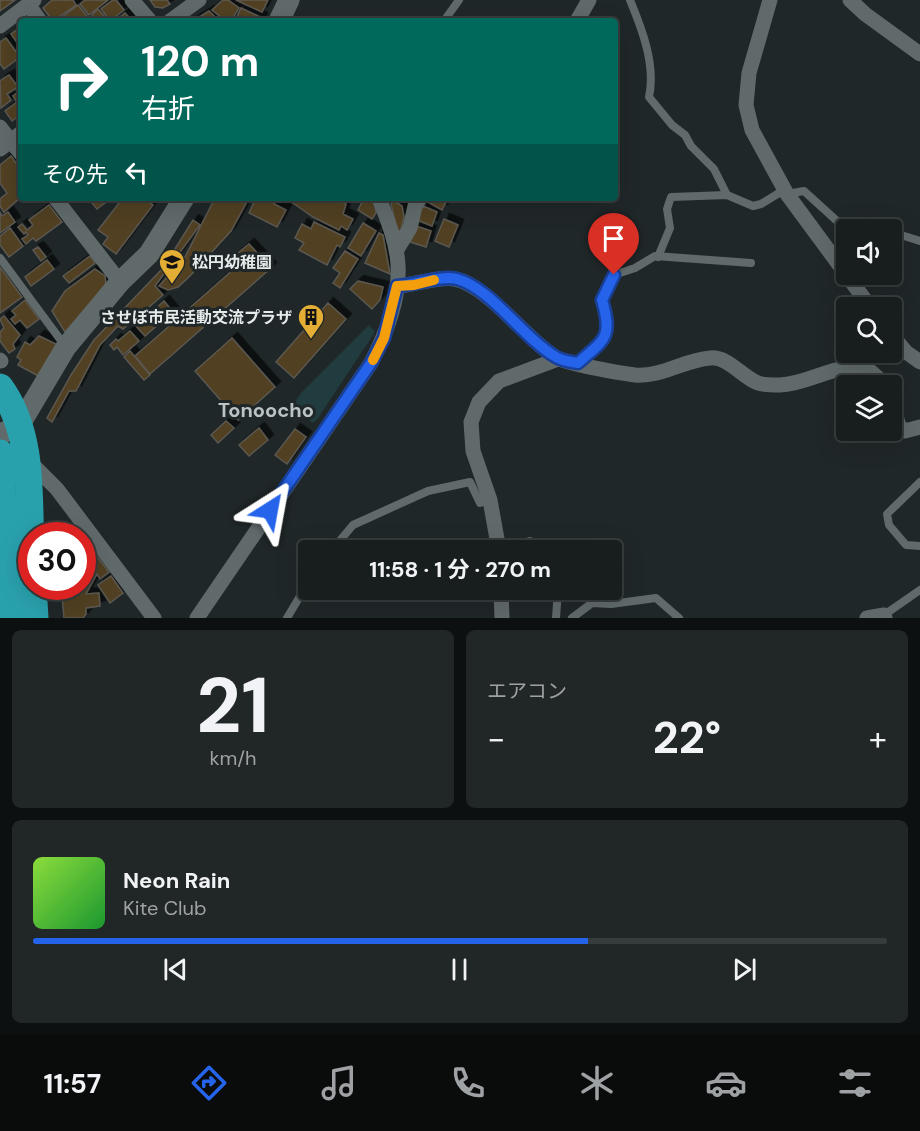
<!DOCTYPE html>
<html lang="ja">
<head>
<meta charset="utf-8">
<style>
	body { margin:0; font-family:"DM Sans","Noto Sans JP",sans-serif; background:#212627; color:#f1f3f6; height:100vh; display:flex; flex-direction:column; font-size:22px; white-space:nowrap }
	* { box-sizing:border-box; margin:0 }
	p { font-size:20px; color:#9fa2a4 }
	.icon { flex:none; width:33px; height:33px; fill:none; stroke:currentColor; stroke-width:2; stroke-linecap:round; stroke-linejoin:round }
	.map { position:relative; height:618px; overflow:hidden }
	.side { display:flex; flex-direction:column; gap:12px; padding:12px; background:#0d1010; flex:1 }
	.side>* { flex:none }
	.guide { position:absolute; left:18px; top:18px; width:600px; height:183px; border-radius:6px; box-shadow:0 6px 24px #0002,0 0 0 2px #363b3c; background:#00695c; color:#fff; overflow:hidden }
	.buttons { position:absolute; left:836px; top:219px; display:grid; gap:12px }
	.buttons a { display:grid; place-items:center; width:66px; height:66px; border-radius:6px; background:#181d1e; box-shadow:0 6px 24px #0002,0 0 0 2px #363b3c; font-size:30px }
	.speed { position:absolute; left:18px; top:522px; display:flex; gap:12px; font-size:30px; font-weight:700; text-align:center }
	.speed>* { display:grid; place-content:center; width:78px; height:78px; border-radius:50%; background:#181d1e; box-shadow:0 6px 24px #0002,0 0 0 2px #363b3c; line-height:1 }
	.speed .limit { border:9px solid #d22; background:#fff; color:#111 }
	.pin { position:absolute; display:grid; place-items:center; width:51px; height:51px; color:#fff; margin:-62px -26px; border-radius:50% 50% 50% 0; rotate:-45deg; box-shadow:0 0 6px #0007 }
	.pin .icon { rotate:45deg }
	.me { position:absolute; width:66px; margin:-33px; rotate:34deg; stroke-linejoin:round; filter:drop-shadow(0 0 4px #0008) }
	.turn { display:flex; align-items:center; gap:21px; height:126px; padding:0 24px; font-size:27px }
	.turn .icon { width:78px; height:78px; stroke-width:2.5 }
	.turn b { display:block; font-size:42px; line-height:51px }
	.then { display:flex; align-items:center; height:57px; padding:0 24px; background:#0003; gap:12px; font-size:22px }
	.big { font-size:45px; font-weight:700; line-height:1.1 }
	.side .widget { flex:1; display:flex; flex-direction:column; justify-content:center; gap:9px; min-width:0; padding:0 21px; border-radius:9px; background:#212627 }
	.side .dial { align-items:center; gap:0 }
	.dial b { font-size:78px; line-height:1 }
	.song { display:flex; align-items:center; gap:18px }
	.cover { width:72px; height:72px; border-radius:9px; background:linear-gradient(135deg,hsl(90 70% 55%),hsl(130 70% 35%)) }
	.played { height:6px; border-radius:3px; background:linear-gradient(90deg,#2563eb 65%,#363b3c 65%) }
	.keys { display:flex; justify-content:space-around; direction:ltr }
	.heat { display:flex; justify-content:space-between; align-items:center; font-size:33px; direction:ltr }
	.side .tiles { flex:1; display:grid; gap:12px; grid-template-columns:1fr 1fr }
	.widget:last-child { grid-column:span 2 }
	.trip { position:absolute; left:298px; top:540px; width:324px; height:60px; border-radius:6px; background:#181d1e; box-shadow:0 6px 24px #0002,0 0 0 2px #363b3c; font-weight:700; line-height:60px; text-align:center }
	.menu { display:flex; height:96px; justify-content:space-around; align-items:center; background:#0a0c0c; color:#9fa2a4 }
	.menu .icon { width:42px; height:42px }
	.menu .current { color:#2563eb }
	.menu b { font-size:27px; color:#f1f3f6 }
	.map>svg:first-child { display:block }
	.green { fill:#203c3f }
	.building { fill:#514020; stroke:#5b5851; stroke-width:1.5; filter:url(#shadow) }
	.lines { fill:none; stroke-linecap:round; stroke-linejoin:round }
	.lane { stroke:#616a6b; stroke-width:8 }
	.street { stroke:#616a6b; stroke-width:15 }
	.secondary { stroke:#616a6b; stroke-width:21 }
	.highway { stroke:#29a1ad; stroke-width:27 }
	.route-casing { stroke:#184099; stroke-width:15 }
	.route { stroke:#2563eb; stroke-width:10 }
	.slow { stroke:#f59e0b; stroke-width:10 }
	.labels { text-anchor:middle; stroke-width:6; stroke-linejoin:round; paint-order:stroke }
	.poi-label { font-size:16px; font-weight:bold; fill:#e5eaeb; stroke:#202728; text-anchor:start }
	.quarter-label { font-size:20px; font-weight:bold; fill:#bbc4c5; stroke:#202728 }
</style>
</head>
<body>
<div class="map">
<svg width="920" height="618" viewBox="0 0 920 618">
	<defs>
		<filter id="shadow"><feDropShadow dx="5.5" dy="-5.5" stdDeviation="0" flood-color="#0009"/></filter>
	</defs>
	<rect width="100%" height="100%" fill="#202728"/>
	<path class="green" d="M369 325 375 332 318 418 313 423 291 407 302 392Z"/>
	<path class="building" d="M0 0H15L0 11Z
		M52 0H73L76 5 53 21 43 8Z
		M85 0H108L89 15 80 4Z
		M113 0H116L124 10 110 21 101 9Z
		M150 0H167L170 4 163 8 155 7Z
		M223 0H228L239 8 231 21H226L212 10Z
		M236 0H268L262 12Z
		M78 5 87 16 81 21H57Z
		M241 8 262 18 261 21H235Z
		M98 9 108 21H97L92 15Z
		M209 11 219 21H193Z
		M125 13 132 21H121L119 18Z
		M21 27V48L11 34Z
		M6 38 20 57 4 69 0 64V42Z
		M9 75 18 87 7 94 11 100 1 108 0 81Z
		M21 90V114L12 121 5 111 17 102 13 96Z
		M11 156 21 170V197L4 212 0 206V199L7 193 0 183V165Z
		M88 198H107L109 200 97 209Z
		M123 198H150L147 201 153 205 116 254 103 244 108 237 98 230Z
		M215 198H249L231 231 189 277 178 287 168 290 159 286 185 257Z
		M256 198H277L274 204 286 210 277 227 249 213Z
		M286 198H335L346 204 343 214 353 219 347 230 341 226 339 230 313 217Z
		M364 198 374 199 376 213 372 219 358 210Z
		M428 198H448L442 210 426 201Z
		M395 202 402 206 404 217 401 230 397 231 391 203Z
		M49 205 62 222 36 241 33 238 26 244 22 239 28 235 26 232 24 234 18 227 22 224 27 230 33 225 29 220Z
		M423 206 437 212 432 226 417 220Z
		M0 212 2 216 8 212 15 222 0 233Z
		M444 219 458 225 449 247 435 241Z
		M193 220 200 225 155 286 163 295 123 329 118 326 100 345 76 391H69L52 422 47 418 71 375 94 340 163 268Z
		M314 222 345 237 340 247 337 245 327 265 299 250 304 243 295 238 302 224 311 229Z
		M363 223 376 231 361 256 348 248Z
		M416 226 431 231 426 247 410 242Z
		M10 228 23 246 9 257 0 245V236Z
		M379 233 383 235 390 274 365 263Z
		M249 244 271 268 150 374 135 356 234 269 227 262Z
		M38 247 46 257 41 261 33 250Z
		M345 251 358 259 340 288 333 283 340 273 333 268Z
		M90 256 95 263 69 283 63 276Z
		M47 260 54 269 31 286 25 277Z
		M0 267 22 297 0 313Z
		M95 269 105 276 106 286 65 332 52 311 65 291Z
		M358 281 383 287 380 300 372 309 350 289Z
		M25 300 39 319 27 328 20 320 15 324 11 319 16 315 12 311Z
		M164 301 173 312 145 336 136 326Z
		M328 303 346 319 294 378 276 362Z
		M4 316 20 335 13 344 15 349 9 353 0 341V332L4 328 0 319Z
		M130 331 139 341 123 355 117 347 114 350 110 345 116 339 118 341Z
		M39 336 58 345 40 377 18 365 21 360 17 357 25 342 30 345Z
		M232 338 275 387 238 420 195 371Z
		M130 351 150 375 144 380 124 357Z
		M226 421 234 428 218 443 211 435Z
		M259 428 268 440 249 456 239 445Z
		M295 429 306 437 287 464 275 455Z
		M91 549 109 572 100 579 97 574 86 594 99 593 100 606 86 608V614L83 618H64L61 586H82V551L84 554Z
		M111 576 123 593 110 603 98 585Z"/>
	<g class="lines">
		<path class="lane" d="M630 0C642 29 656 65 649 97L672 125 685 135 691 146 714 169 727 195
			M444 21 459 0
			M891 232 920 241
			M658 257 670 228 667 209 671 197 727 195 753 206 761 204 779 193 787 194 804 191 837 221 874 226 884 230
			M0 258 65 346
			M578 363C605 339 613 338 602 300L614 275 635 268 655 256 751 263
			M920 482 887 514 889 525 906 545 920 546
			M499 549 530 541 544 550
			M332 550 353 525 428 491 470 482 480 503 490 500
			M884 615 920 590
			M287 618 309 581
			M556 618 558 590
			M572 618 592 603 611 604 656 598 679 618"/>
		<path class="street" d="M132 0 150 21
			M770 0 749 73 746 105 752 130 787 194 871 308
			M850 0 865 14 920 54
			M28 4 40 21
			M170 21 199 0
			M577 21 589 0
			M0 26 34 0
			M0 127 21 154
			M0 149 21 133
			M55 198 120 282
			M396 251 410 228 415 206 420 198
			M397 286C416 285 438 276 455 279 487 285 525 338 555 357 567 364 620 373 635 375 662 377 684 360 710 358 728 356 742 377 758 383 763 385 774 385 780 385 803 384 824 371 846 368 850 367 856 365 860 366 868 367 880 379 884 386
			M891 334 906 352 920 362
			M0 360 1 361
			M891 401 899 426 905 431 920 427
			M28 460 57 489 154 618
			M499 550 490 500 473 451 471 422 479 402 499 381 558 359
			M501 590 502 618
			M197 618 371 363C386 334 400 298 398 265 397 243 387 218 379 198
			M867 618 884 615 885 618"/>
		<path class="secondary" d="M279 21 289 0
			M0 434 19 426 66 347 120 282 149 254 184 198"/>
		<path class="highway" d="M0 387C38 439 27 511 32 571
			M0 453 9 618
			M33 586 35 618"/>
	</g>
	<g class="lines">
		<g class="route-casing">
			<path id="route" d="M270 510 371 363 384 338 397 286C416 285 440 275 457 279 491 288 523 338 556 357 562 361 571 362 578 363 605 339 613 338 602 300L614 275"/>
		</g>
		<use href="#route" class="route"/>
		<path class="slow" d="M373 360 384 338 397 286 414 285 434 280"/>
	</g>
	<defs>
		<g id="school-pin" transform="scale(1.35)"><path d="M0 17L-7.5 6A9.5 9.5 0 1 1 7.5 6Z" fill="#e4ae35" stroke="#202728"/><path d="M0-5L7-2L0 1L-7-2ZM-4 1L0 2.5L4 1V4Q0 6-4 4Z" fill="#111"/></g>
		<g id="building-pin" transform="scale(1.35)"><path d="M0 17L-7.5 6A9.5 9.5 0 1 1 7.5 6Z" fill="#e4ae35" stroke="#202728"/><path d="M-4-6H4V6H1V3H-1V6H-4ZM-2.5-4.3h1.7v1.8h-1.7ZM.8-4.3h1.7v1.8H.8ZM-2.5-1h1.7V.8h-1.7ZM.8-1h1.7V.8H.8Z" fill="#111"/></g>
	</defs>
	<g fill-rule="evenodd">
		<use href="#school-pin" x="172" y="262"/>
		<use href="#building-pin" x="311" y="317"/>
	</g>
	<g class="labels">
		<g class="poi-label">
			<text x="192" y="268">松円幼稚園</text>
			<text x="292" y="323" text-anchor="end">させぼ市民活動交流プラザ</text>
		</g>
		<g class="quarter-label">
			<text x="266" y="417">Tonoocho</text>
		</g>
	</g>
</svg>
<div class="buttons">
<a><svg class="icon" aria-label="sound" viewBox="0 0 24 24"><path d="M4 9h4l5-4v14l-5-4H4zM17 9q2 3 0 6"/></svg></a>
<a><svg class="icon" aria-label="search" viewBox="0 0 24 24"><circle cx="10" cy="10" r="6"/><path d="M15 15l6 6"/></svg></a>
<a><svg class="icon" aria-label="layers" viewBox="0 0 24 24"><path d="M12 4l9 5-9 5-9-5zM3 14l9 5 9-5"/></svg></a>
</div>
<div class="speed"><div class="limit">30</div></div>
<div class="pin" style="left:614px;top:275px;background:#d93025"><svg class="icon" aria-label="arrive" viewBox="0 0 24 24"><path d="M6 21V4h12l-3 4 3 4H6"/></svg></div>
<svg class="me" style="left:270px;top:510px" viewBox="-20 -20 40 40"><path d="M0-17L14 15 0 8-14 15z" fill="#2563eb" stroke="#fff" stroke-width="4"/></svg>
<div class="trip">11:58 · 1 分 · 270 m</div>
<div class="guide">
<div class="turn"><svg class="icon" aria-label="right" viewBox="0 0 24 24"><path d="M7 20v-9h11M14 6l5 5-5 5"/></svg><div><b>120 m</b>右折</div></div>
<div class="then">その先<svg class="icon" aria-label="left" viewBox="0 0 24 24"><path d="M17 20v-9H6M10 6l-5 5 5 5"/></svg></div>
</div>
</div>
<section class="side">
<div class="tiles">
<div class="widget dial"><b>21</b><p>km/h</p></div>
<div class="widget"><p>エアコン</p>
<div class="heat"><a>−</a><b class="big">22°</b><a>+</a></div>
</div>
<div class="widget">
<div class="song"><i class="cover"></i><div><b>Neon Rain</b><p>Kite Club</p></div></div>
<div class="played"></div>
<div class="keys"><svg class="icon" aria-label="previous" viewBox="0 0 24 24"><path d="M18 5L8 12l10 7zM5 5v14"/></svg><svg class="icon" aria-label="pause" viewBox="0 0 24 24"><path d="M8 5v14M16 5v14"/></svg><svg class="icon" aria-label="next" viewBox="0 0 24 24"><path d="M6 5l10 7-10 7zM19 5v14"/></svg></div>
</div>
</div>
</section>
<nav class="menu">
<b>11:57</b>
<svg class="icon current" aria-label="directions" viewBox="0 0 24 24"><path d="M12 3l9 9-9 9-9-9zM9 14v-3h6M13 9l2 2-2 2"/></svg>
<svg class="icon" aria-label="music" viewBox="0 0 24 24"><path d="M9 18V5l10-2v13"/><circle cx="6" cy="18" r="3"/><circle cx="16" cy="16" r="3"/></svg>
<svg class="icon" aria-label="phone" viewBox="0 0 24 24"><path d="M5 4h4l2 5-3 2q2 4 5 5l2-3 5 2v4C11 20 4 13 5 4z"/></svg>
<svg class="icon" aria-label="climate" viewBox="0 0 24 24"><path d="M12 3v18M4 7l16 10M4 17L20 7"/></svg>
<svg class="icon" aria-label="car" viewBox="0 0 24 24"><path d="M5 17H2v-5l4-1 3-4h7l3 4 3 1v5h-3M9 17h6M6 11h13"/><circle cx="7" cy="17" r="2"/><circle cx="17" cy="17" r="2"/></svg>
<svg class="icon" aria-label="filters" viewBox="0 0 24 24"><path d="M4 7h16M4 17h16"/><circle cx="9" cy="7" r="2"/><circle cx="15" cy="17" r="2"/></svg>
</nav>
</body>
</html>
